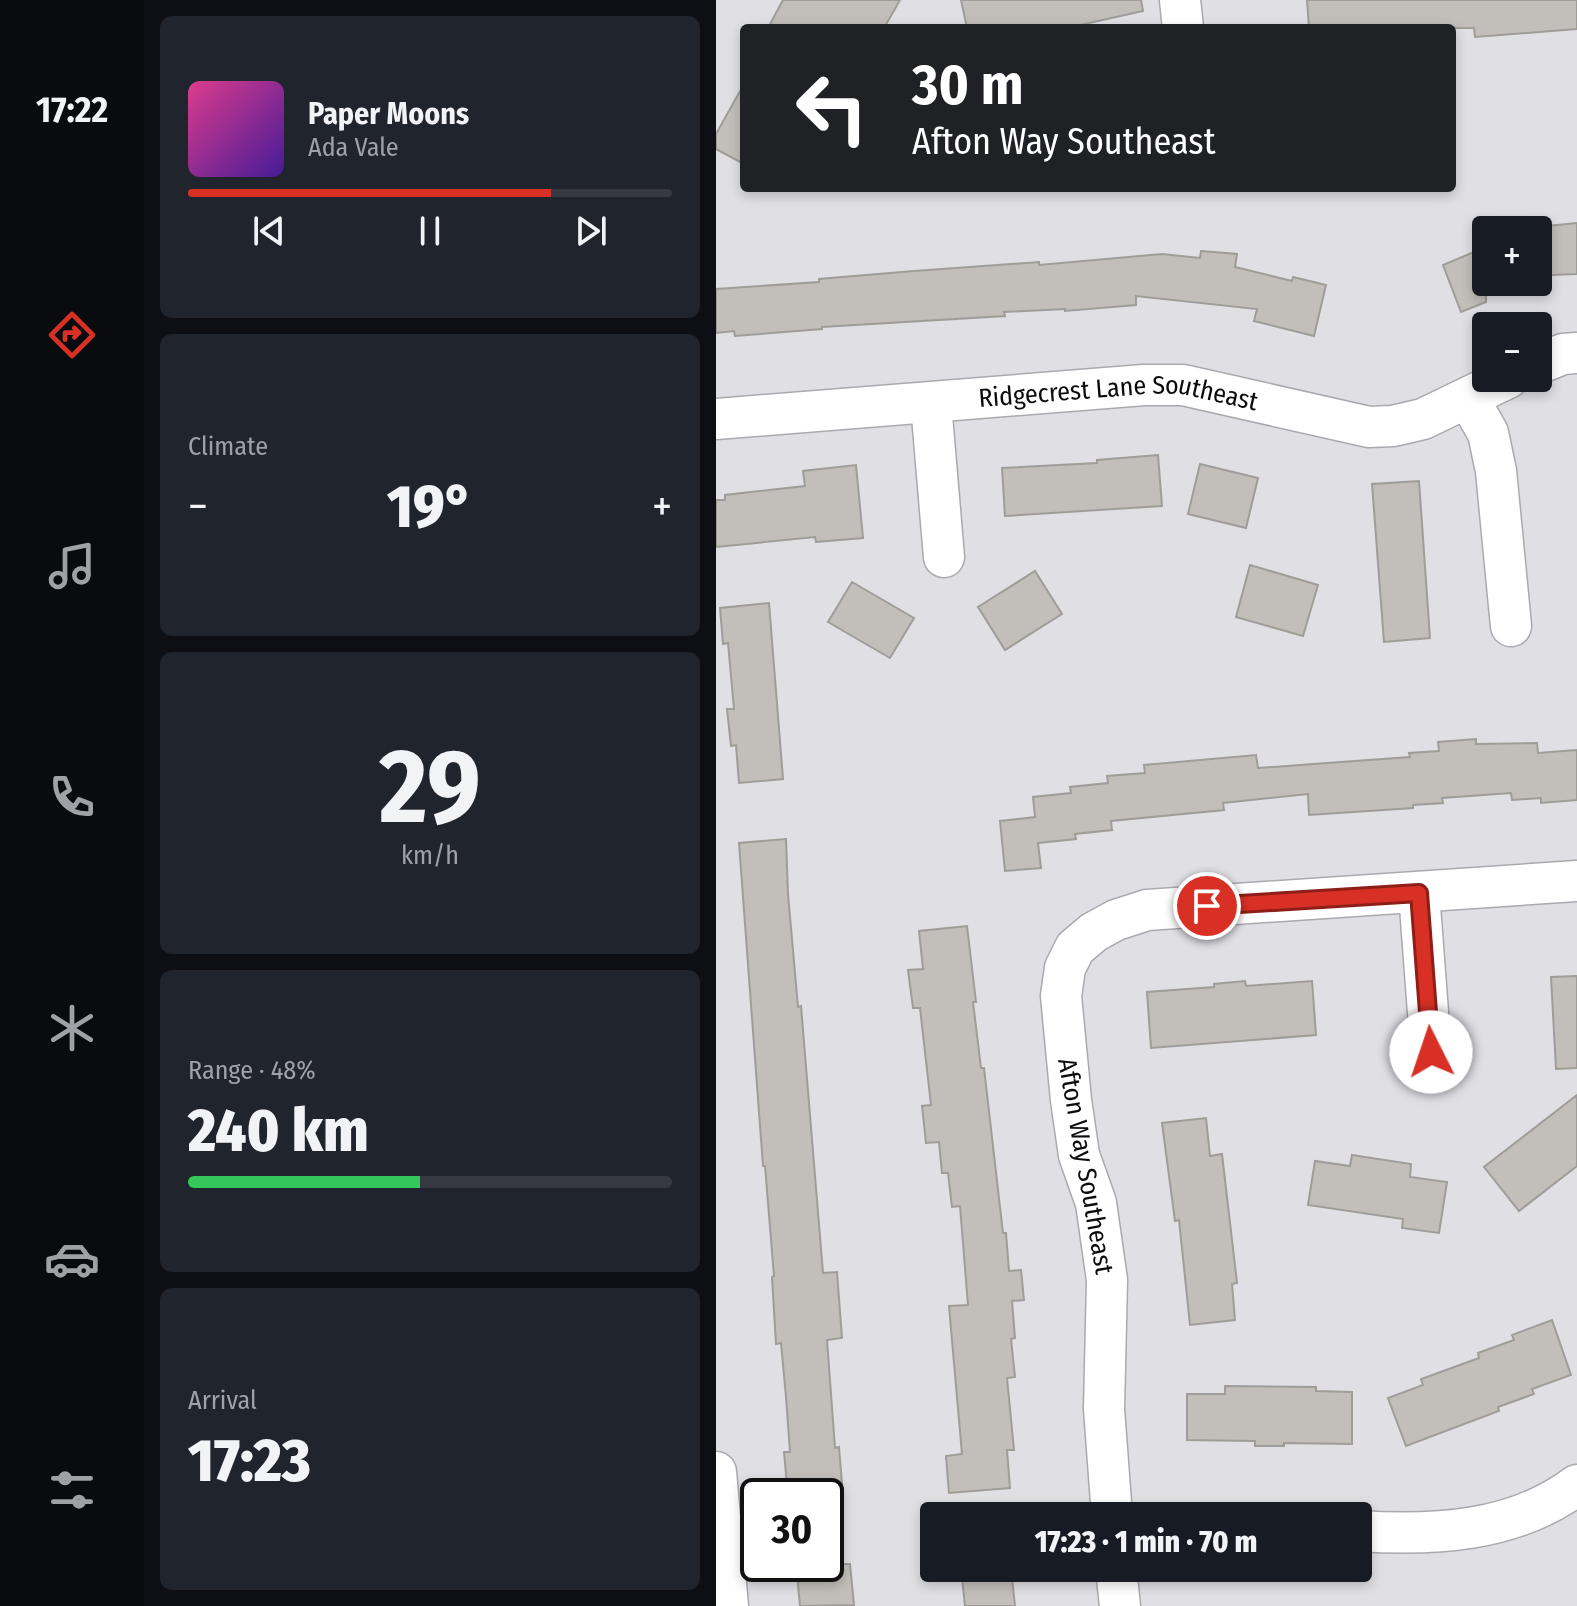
<!DOCTYPE html>
<html lang="en">
<head>
<meta charset="utf-8">
<style>
	body { margin:0; font-family:"Fira Sans Condensed",sans-serif; background:#20242c; color:#f1f3f6; height:100vh; display:flex; flex-direction:column; font-size:30px; white-space:nowrap }
	* { box-sizing:border-box; margin:0 }
	p { font-size:26px; color:#9ea1a6 }
	.icon { flex:none; width:44px; height:44px; fill:none; stroke:currentColor; stroke-width:2; stroke-linecap:round; stroke-linejoin:round }
	.map { position:relative; flex:1; overflow:hidden }
	.panel { display:flex; flex-direction:column; gap:16px; padding:16px; background:#0d0f14; width:572px }
	.panel>* { flex:none }
	.hud { position:absolute; left:24px; top:24px; width:716px; height:168px; border-radius:8px; box-shadow:0 4px 12px #0003; background:#202124; color:#fff; overflow:hidden }
	.fabs { position:absolute; left:756px; top:216px; display:grid; gap:16px }
	.fabs a { display:grid; place-items:center; width:80px; height:80px; border-radius:8px; background:#171b24; box-shadow:0 4px 12px #0003; font-size:40px }
	.speed { position:absolute; left:24px; top:1478px; display:flex; gap:16px; font-size:40px; font-weight:700; text-align:center }
	.speed>* { display:grid; place-content:center; width:104px; height:104px; border-radius:50%; background:#171b24; box-shadow:0 4px 12px #0003; line-height:1 }
	.speed .limit { border:4px solid #111; border-radius:12px; background:#fff; color:#111 }
	.pin { position:absolute; display:grid; place-items:center; width:68px; height:68px; color:#fff; margin:-34px; border:4px solid #fff; border-radius:50%; box-shadow:0 2px 8px #0007 }
	.me { position:absolute; width:88px; margin:-44px; rotate:356deg; stroke-linejoin:round; filter:drop-shadow(0 0 6px #0008) }
	.turn { display:flex; align-items:center; gap:28px; height:168px; padding:0 40px; font-size:36px }
	.turn .icon { width:104px; height:104px; stroke-width:2.5 }
	.turn b { display:block; font-size:56px; line-height:68px }
	.big { font-size:60px; font-weight:800; line-height:1.1 }
	.panel .widget { flex:1; display:flex; flex-direction:column; justify-content:center; gap:12px; min-width:0; padding:0 28px; border-radius:12px; background:#20242c }
	.panel .dial { align-items:center; gap:0 }
	.dial b { font-size:104px; line-height:1 }
	.song { display:flex; align-items:center; gap:24px }
	.cover { width:96px; height:96px; border-radius:12px; background:linear-gradient(135deg,hsl(330 70% 55%),hsl(260 70% 35%)) }
	.played { height:8px; border-radius:4px; background:linear-gradient(90deg,#d93025 75%,#363941 75%) }
	.keys { display:flex; justify-content:space-around; direction:ltr }
	.heat { display:flex; justify-content:space-between; align-items:center; font-size:44px; direction:ltr }
	.charge { height:12px; border-radius:6px; background:linear-gradient(90deg,#34c759 48%,#363941 0) }
	.trip { position:absolute; left:204px; top:1502px; width:452px; height:80px; border-radius:8px; background:#171b24; box-shadow:0 4px 12px #0003; font-weight:800; line-height:80px; text-align:center }
	main { display:flex; flex:1; min-height:0 }
	.tab-bar { display:flex; flex-direction:column; width:144px; justify-content:space-around; align-items:center; background:#090b0e; color:#9ea1a6 }
	.tab-bar .icon { width:56px; height:56px }
	.tab-bar .on { color:#d93025 }
	.tab-bar b { font-size:36px; color:#f1f3f6 }
	.map>svg:first-child { display:block }
	.building { fill:#c2bfba; stroke:#9f9d98; stroke-width:2 }
	.lines { fill:none; stroke-linecap:round; stroke-linejoin:round }
	.minor-casing { stroke:#aaa9ae; stroke-width:43 }
	.minor { stroke:#fff; stroke-width:40 }
	.route-casing { stroke:#8d1f18; stroke-width:20 }
	.route { stroke:#d93025; stroke-width:14 }
	.labels { text-anchor:middle; stroke-width:6; stroke-linejoin:round; paint-order:stroke }
	.street-label { font-size:26px; fill:#0c0b0d; stroke:#fff }
</style>
</head>
<body>
<main>
<nav class="tab-bar">
<b>17:22</b>
<svg class="icon on" aria-label="directions" viewBox="0 0 24 24"><path d="M12 3l9 9-9 9-9-9zM9 14v-3h6M13 9l2 2-2 2"/></svg>
<svg class="icon" aria-label="music" viewBox="0 0 24 24"><path d="M9 18V5l10-2v13"/><circle cx="6" cy="18" r="3"/><circle cx="16" cy="16" r="3"/></svg>
<svg class="icon" aria-label="phone" viewBox="0 0 24 24"><path d="M5 4h4l2 5-3 2q2 4 5 5l2-3 5 2v4C11 20 4 13 5 4z"/></svg>
<svg class="icon" aria-label="climate" viewBox="0 0 24 24"><path d="M12 3v18M4 7l16 10M4 17L20 7"/></svg>
<svg class="icon" aria-label="car" viewBox="0 0 24 24"><path d="M5 17H2v-5l4-1 3-4h7l3 4 3 1v5h-3M9 17h6M6 11h13"/><circle cx="7" cy="17" r="2"/><circle cx="17" cy="17" r="2"/></svg>
<svg class="icon" aria-label="filters" viewBox="0 0 24 24"><path d="M4 7h16M4 17h16"/><circle cx="9" cy="7" r="2"/><circle cx="15" cy="17" r="2"/></svg>
</nav>
<section class="panel">
<div class="widget">
<div class="song"><i class="cover"></i><div><b>Paper Moons</b><p>Ada Vale</p></div></div>
<div class="played"></div>
<div class="keys"><svg class="icon" aria-label="previous" viewBox="0 0 24 24"><path d="M18 5L8 12l10 7zM5 5v14"/></svg><svg class="icon" aria-label="pause" viewBox="0 0 24 24"><path d="M8 5v14M16 5v14"/></svg><svg class="icon" aria-label="next" viewBox="0 0 24 24"><path d="M6 5l10 7-10 7zM19 5v14"/></svg></div>
</div>
<div class="widget"><p>Climate</p>
<div class="heat"><a>−</a><b class="big">19°</b><a>+</a></div>
</div>
<div class="widget dial"><b>29</b><p>km/h</p></div>
<div class="widget"><p>Range · 48%</p><b class="big">240 km</b><div class="charge"></div></div>
<div class="widget"><p>Arrival</p><b class="big">17:23</b></div>
</section>
<div class="map">
<svg width="861" height="1606" viewBox="0 0 861 1606">
	<rect width="100%" height="100%" fill="#dfdfe4"/>
	<path class="building" d="M67 0H184L168 28H52Z
		M245 0H425L427 11 351 28H251Z
		M591 0H861V29L759 37 758 28H593Z
		M28 84V164L0 149V134Z
		M861 223V274L835 275 832 226Z
		M770 247V302L745 312 727 265Z
		M485 251 521 254 519 267 576 281 577 277 610 285 598 336 538 321 541 309 420 296V305L349 311V309L288 312 289 316 106 327V329L19 336 18 331 0 333V289L103 282V279L198 271 323 262V265L446 254 484 258Z
		M442 455 446 506 289 516 286 468 381 463V460Z
		M484 464 542 478 530 528 472 514Z
		M140 465 147 538 100 542 99 537 0 547V500H9V495L89 486 87 471Z
		M703 481 714 638 668 642 656 484Z
		M534 565 602 585 587 636 520 617Z
		M319 571 346 614 289 650 262 607Z
		M136 582 198 618 174 658 112 622Z
		M53 603 67 779 23 783 20 745 15 746 11 709H18L12 643 7 644 4 608Z
		M760 739V744L821 743 822 753 861 750V800L825 803V798L796 800 795 793 726 798 727 803 697 805V808L593 815 592 794 507 803 508 810 395 821 396 830 359 834 360 839 322 843 325 868 289 871 284 821 319 817 317 797 355 793 354 787 392 783 391 776 429 773 428 765 540 755 542 768 694 757 693 753 723 751 722 742Z
		M70 839 72 894 82 1007 85 1006 107 1273 121 1272 126 1338 111 1340 119 1448 123 1447 127 1496H72L68 1452H74L70 1397 65 1343 60 1344 56 1277 58 1276 49 1166H47L23 843Z
		M251 926 260 1002H257L265 1068H268L287 1233H290L293 1271 305 1270 308 1300 296 1301 299 1338 295 1339 299 1377 291 1378 298 1450H291L294 1488 233 1493 230 1456 246 1454 233 1306 252 1305 244 1206 236 1207 232 1173H226L223 1142 210 1143 206 1106 215 1105 204 1008H197L192 970 207 969 203 931Z
		M861 976V1068L840 1069 835 977Z
		M529 981 530 986 596 981 600 1035 435 1048 431 992 498 987V984Z
		M861 1095V1166L803 1211 768 1167Z
		M490 1118 494 1156 506 1154 521 1283 516 1284 519 1320 474 1325 463 1220 459 1221 446 1123Z
		M636 1155 695 1164 694 1177 731 1182 723 1233 686 1228 687 1219 592 1205 599 1161 634 1166Z
		M836 1320 855 1375 816 1389 818 1394 782 1407 783 1411 690 1446 672 1398 707 1385 705 1379 763 1358 762 1353 798 1340 796 1335Z
		M509 1386 600 1387V1391L636 1392V1444L568 1443V1446H539V1441L471 1440V1394H509Z
		M80 1564H134L138 1605 84 1606Z
		M245 1568H295L299 1606H249Z"/>
	<g class="lines">
		<g class="minor-casing">
			<g id="minor">
				<path d="M464 0 467 28"/>
				<path d="M822 364 847 354 861 353"/>
				<path d="M752 398 772 433 780 471 795 626"/>
				<path d="M215 404 228 557"/>
				<path id="s1" d="M0 419 428 385H467L653 427 677 426 707 419 792 378"/>
				<path d="M703 893 715 1052"/>
				<path d="M0 1472 12 1606"/>
				<path d="M396 1516 388 1409 391 1280 380 1203 363 1155 355 1100 345 996 349 968 359 948 378 932 400 920 431 910 861 881"/>
				<path d="M642 1531C717 1536 799 1532 861 1485"/>
				<path d="M400 1568 404 1606"/>
			</g>
		</g>
		<use href="#minor" class="minor"/>
	</g>
	<g class="lines">
		<g class="route-casing">
			<path id="route" d="M491 906 703 893 715 1052"/>
		</g>
		<use href="#route" class="route"/>
	</g>
	<g class="labels">
		<g class="street-label">
			<text dy="9" stroke="none"><textPath href="#s1" startOffset="404">Ridgecrest Lane Southeast</textPath></text>
			<text transform="translate(370 1166) rotate(80)" y="9">Afton Way Southeast</text>
		</g>
	</g>
</svg>
<div class="fabs">
<a>+</a>
<a>−</a>
</div>
<div class="speed"><div class="limit">30</div></div>
<div class="pin" style="left:491px;top:906px;background:#d93025"><svg class="icon" aria-label="arrive" viewBox="0 0 24 24"><path d="M6 21V4h12l-3 4 3 4H6"/></svg></div>
<svg class="me" style="left:715px;top:1052px" viewBox="-20 -20 40 40"><circle r="19" fill="#fff"/><path d="M0-13L10 11 0 6-10 11z" fill="#d93025"/></svg>
<div class="trip">17:23 · 1 min · 70 m</div>
<div class="hud">
<div class="turn"><svg class="icon" aria-label="left" viewBox="0 0 24 24"><path d="M17 20v-9H6M10 6l-5 5 5 5"/></svg><div><b>30 m</b>Afton Way Southeast</div></div>
</div>
</div>
</main>
</body>
</html>
